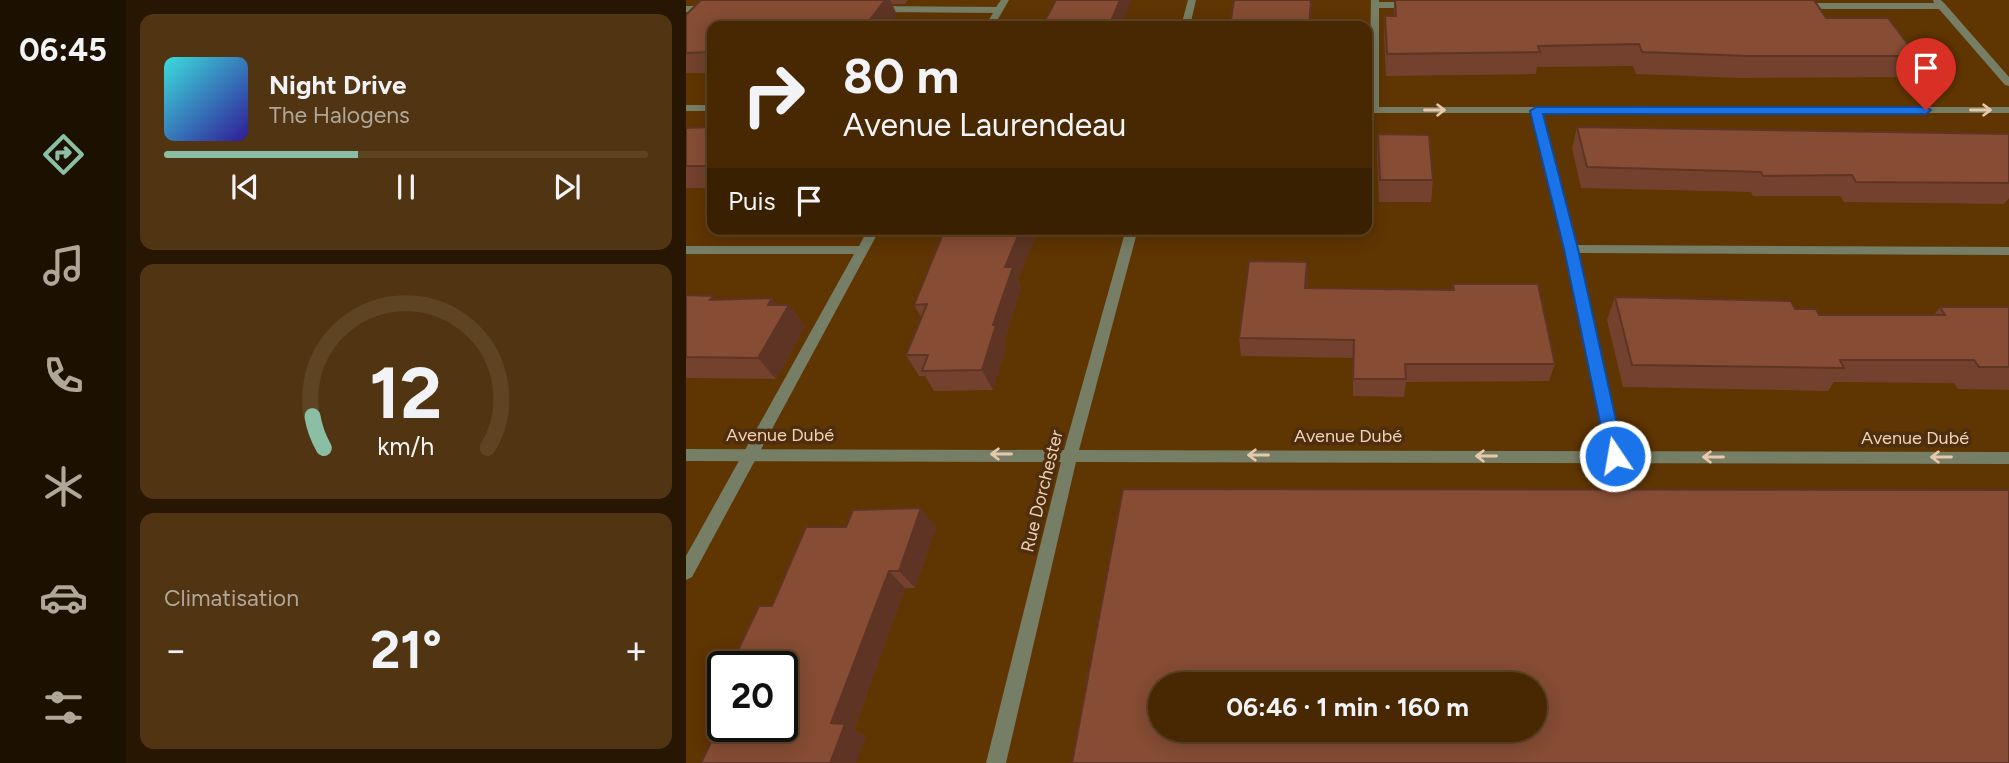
<!DOCTYPE html>
<html lang="fr">
<head>
<meta charset="utf-8">
<style>
	body { margin:0; font-family:Figtree,sans-serif; background:#513411; color:#f1f3f6; height:100vh; display:flex; flex-direction:column; font-size:26px; white-space:nowrap }
	* { box-sizing:border-box; margin:0 }
	p { font-size:23px; color:#b0a699 }
	.icon { flex:none; width:38px; height:38px; fill:none; stroke:currentColor; stroke-width:2; stroke-linecap:round; stroke-linejoin:round }
	.map { position:relative; flex:1; overflow:hidden }
	.details { display:flex; flex-direction:column; gap:14px; padding:14px; background:#271601; width:560px }
	.details>* { flex:none }
	.guide { position:absolute; left:21px; top:21px; width:665px; height:214px; border-radius:14px; box-shadow:0 4px 18px #0003,0 0 0 2px #5f4424; background:#472802; color:#f1f3f6; overflow:hidden }
	.speed { position:absolute; left:21px; top:651px; display:flex; gap:14px; font-size:35px; font-weight:700; text-align:center }
	.speed>* { display:grid; place-content:center; width:91px; height:91px; border-radius:50%; background:#472802; box-shadow:0 4px 18px #0003,0 0 0 2px #5f4424; line-height:1 }
	.speed .limit { border:4px solid #111; border-radius:10px; background:#fff; color:#111 }
	.pin { position:absolute; display:grid; place-items:center; width:60px; height:60px; color:#fff; margin:-72px -30px; border-radius:50% 50% 50% 0; rotate:-45deg; box-shadow:0 0 7px #0007 }
	.pin .icon { rotate:45deg }
	.me { position:absolute; width:77px; margin:-38px; rotate:348deg; stroke-linejoin:round; filter:drop-shadow(0 0 5px #0008) }
	.turn { display:flex; align-items:center; gap:24px; height:147px; padding:0 21px; font-size:32px }
	.turn .icon { width:91px; height:91px; stroke-width:2.5 }
	.turn b { display:block; font-size:49px; line-height:60px }
	.then { display:flex; align-items:center; height:66px; padding:0 21px; background:#0003; gap:14px; font-size:26px }
	.big { font-size:52px; font-weight:700; line-height:1.1 }
	.details .card { flex:1; display:flex; flex-direction:column; justify-content:center; gap:10px; min-width:0; padding:0 24px; border-radius:14px; background:#513411 }
	.details .dial { align-items:center; gap:0 }
	.dial svg { height:182px; overflow:visible; fill:none; stroke:#5f4424; stroke-width:7; stroke-linecap:round; text-anchor:middle }
	.dial text { fill:#f1f3f6; stroke:none }
	.song { display:flex; align-items:center; gap:21px }
	.cover { width:84px; height:84px; border-radius:10px; background:linear-gradient(135deg,hsl(180 70% 55%),hsl(250 70% 35%)) }
	.played { height:7px; border-radius:4px; background:linear-gradient(90deg,#8abfa5 40%,#5f4424 40%) }
	.keys { display:flex; justify-content:space-around; direction:ltr }
	.heat { display:flex; justify-content:space-between; align-items:center; font-size:38px; direction:ltr }
	.trip { position:absolute; left:462px; top:672px; width:399px; height:70px; border-radius:35px; background:#472802; box-shadow:0 4px 18px #0003,0 0 0 2px #5f4424; font-weight:700; line-height:70px; text-align:center }
	main { display:flex; flex:1; min-height:0 }
	.dock { display:flex; flex-direction:column; width:126px; justify-content:space-around; align-items:center; background:#1c1001; color:#b0a699 }
	.dock .icon { width:49px; height:49px }
	.dock .selected { color:#8abfa5 }
	.dock b { font-size:32px; color:#f1f3f6 }
	.map>svg:first-child { display:block }
	.lines { fill:none; stroke-linecap:round; stroke-linejoin:round }
	.service { fill:#767e65; fill-rule:evenodd }
	.minor { fill:#767e65; fill-rule:evenodd }
	.wall { fill:#73412d }
	.shaded-wall { fill:#5e3524 }
	.building { fill:#864c34; stroke:#5e3524; stroke-width:2; fill-rule:evenodd }
	.oneway { stroke:#e6c9ad }
	.route { fill:#1a73e8; stroke:#114b97; stroke-width:2 }
	.labels { text-anchor:middle; stroke-width:7; stroke-linejoin:round; paint-order:stroke }
	.street-label { font-size:18px; fill:#f2d1b5; stroke:#4d2e0f }
</style>
</head>
<body>
<main>
<nav class="dock">
<b>06:45</b>
<svg class="icon selected" aria-label="directions" viewBox="0 0 24 24"><path d="M12 3l9 9-9 9-9-9zM9 14v-3h6M13 9l2 2-2 2"/></svg>
<svg class="icon" aria-label="music" viewBox="0 0 24 24"><path d="M9 18V5l10-2v13"/><circle cx="6" cy="18" r="3"/><circle cx="16" cy="16" r="3"/></svg>
<svg class="icon" aria-label="phone" viewBox="0 0 24 24"><path d="M5 4h4l2 5-3 2q2 4 5 5l2-3 5 2v4C11 20 4 13 5 4z"/></svg>
<svg class="icon" aria-label="climate" viewBox="0 0 24 24"><path d="M12 3v18M4 7l16 10M4 17L20 7"/></svg>
<svg class="icon" aria-label="car" viewBox="0 0 24 24"><path d="M5 17H2v-5l4-1 3-4h7l3 4 3 1v5h-3M9 17h6M6 11h13"/><circle cx="7" cy="17" r="2"/><circle cx="17" cy="17" r="2"/></svg>
<svg class="icon" aria-label="filters" viewBox="0 0 24 24"><path d="M4 7h16M4 17h16"/><circle cx="9" cy="7" r="2"/><circle cx="15" cy="17" r="2"/></svg>
</nav>
<section class="details">
<div class="card">
<div class="song"><i class="cover"></i><div><b>Night Drive</b><p>The Halogens</p></div></div>
<div class="played"></div>
<div class="keys"><svg class="icon" aria-label="previous" viewBox="0 0 24 24"><path d="M18 5L8 12l10 7zM5 5v14"/></svg><svg class="icon" aria-label="pause" viewBox="0 0 24 24"><path d="M8 5v14M16 5v14"/></svg><svg class="icon" aria-label="next" viewBox="0 0 24 24"><path d="M6 5l10 7-10 7zM19 5v14"/></svg></div>
</div>
<div class="card dial"><svg viewBox="0 0 100 80">
<path d="M14 69A42 42 0 1 1 86 69"/>
<path d="M14 69A42 42 0 0 1 9 55" stroke="#8abfa5"/>
<text x="50" y="56" font-size="32" font-weight="700">12</text>
<text x="50" y="72" font-size="11">km/h</text>
</svg></div>
<div class="card"><p>Climatisation</p>
<div class="heat"><a>−</a><b class="big">21°</b><a>+</a></div>
</div>
</section>
<div class="map">
<svg width="1323" height="763" viewBox="0 0 1323 763">
	<rect width="100%" height="100%" fill="#5f3502"/>
	<g class="lines">
		<path class="service" d="M315 0H323L308 26H299L307 13 189 12 185 9 189 6 310 7Z
			M685 0H693V2H726L730 5 726 8H693V110L688 113 683 110Z
			M1247 0H1255L1259 4 1323 77V86L1319 85 1253 9H1113L1109 6 1113 3H1248Z
			M0 6H25L29 9 25 12H0Z
			M850 108 855 111 890 245 1323 247V255L892 253 937 456 934 460 929 462 924 460 921 456 879 249 845 111Z
			M182 229H194L6 577 0 580V556L168 254H0V246H173Z"/>
		<path class="minor" d="M502 0H510L504 26H495Z
			M0 105H26V111H0Z
			M681 107H1323V113H681Z
			M440 229H452L393 450 1323 452V464L390 462 320 763H300L375 462 0 461V449L378 450Z"/>
	</g>
	<path class="wall" d="M15 0H222L219 4H206L211 15 26 26V73H0V15Z
		M708 0H1128L1140 18 1231 56 1219 77 1054 78 950 74 947 66 851 67 850 74 700 76 698 37 699 16H708Z
		M26 127V188H0V128Z
		M891 127 1323 134V198L1318 204 1158 202 1154 196H1067L1065 192 895 188 886 148Z
		M692 134 747 180 745 202H693L691 156Z
		M128 229H177L175 233 131 234Z
		M259 229H352L332 279 335 288 318 342 320 346 307 390 248 391 239 376H233L220 355 236 318 228 305Z
		M521 229H573L521 231Z
		M621 262 622 288 766 290 767 284 869 364 863 381 720 382 718 397 667 396V358L555 356 553 338Z
		M0 295 30 299 91 305H103L119 326 90 379 0 378Z
		M929 297 1109 309 1133 315H1248L1254 307H1323V390L1272 389 1268 383 1148 382 1142 391 937 387 921 320Z
		M250 527 229 588H219L168 730 180 737 37 726Z"/>
	<path class="shaded-wall" d="M199 0H204L211 15 203 26H179Z
		M434 0H446L435 26H423Z
		M625 0H626L625 26H623Z
		M335 229H352L332 279 335 288 318 342 320 346 307 390 296 370 307 325 319 267Z
		M621 262 622 280 620 306 619 288Z
		M86 298 98 314 103 305 119 326 90 379 72 358 82 305Z
		M235 508 250 527 229 588 213 571Z
		M203 571 219 588 168 730 180 737 170 763H144L145 723Z"/>
	<path class="building" d="M15 0H199L179 26H26V52L0 53V15Z
		M370 0H434L423 26H356Z
		M548 0H625L623 26H544Z
		M709 0H1128L1140 18H1202L1231 56H1063L956 52 953 44 852 46 854 52 701 54 699 16H710Z
		M26 127V166H0V128Z
		M891 127 1323 134V183L1170 182 1166 175 1077 176 1075 172 901 167Z
		M692 134 743 135 747 180H694Z
		M259 229H335L319 267H327L307 325H310L296 370 236 371 242 355H220L241 304 228 305Z
		M563 261 621 262 619 288 768 290 767 284H852L869 364H719L720 379H667L668 340 553 338Z
		M0 295 27 296 24 300 86 298 82 305H103L72 358 0 357Z
		M929 297 1105 301 1109 309H1130L1133 315H1259L1254 307H1323V367H1293L1288 360H1154L1158 368 946 365Z
		M437 489 1323 490V763H386ZM474 684H849V730H474Z
		M235 508 213 571H203L145 723 159 724 144 763H15L37 718V726H96V667H44L73 606H86L120 527H160L167 510Z"/>
	<defs><path id="oneway-shaft" d="M-6 0H5M1.5-3L5.5 0L1.5 3" fill="none" stroke-width="1.6" stroke-linecap="round" stroke-linejoin="round" transform="scale(1.75)"/></defs>
	<g class="oneway">
		<use href="#oneway-shaft" transform="translate(749 110)"/>
		<use href="#oneway-shaft" transform="translate(1295 110)"/>
		<use href="#oneway-shaft" transform="translate(315 454) rotate(180)"/>
		<use href="#oneway-shaft" transform="translate(572 455) rotate(-180)"/>
		<use href="#oneway-shaft" transform="translate(800 456) rotate(-180)"/>
		<use href="#oneway-shaft" transform="translate(1027 457) rotate(-180)"/>
		<use href="#oneway-shaft" transform="translate(1255 457) rotate(-180)"/>
	</g>
	<path class="route" d="M850 107H1240L1245 110 1240 114H857L892 249 938 456 935 461H923L921 456 878 249 844 111Z"/>
	<g class="labels">
		<g class="street-label">
			<text x="94" y="441">Avenue Dubé</text>
			<text x="662" y="442">Avenue Dubé</text>
			<text x="1229" y="444">Avenue Dubé</text>
			<text transform="translate(356 491) rotate(-76)" y="6">Rue Dorchester</text>
		</g>
	</g>
</svg>
<div class="speed"><div class="limit">20</div></div>
<div class="pin" style="left:1240px;top:110px;background:#d93025"><svg class="icon" aria-label="arrive" viewBox="0 0 24 24"><path d="M6 21V4h12l-3 4 3 4H6"/></svg></div>
<svg class="me" style="left:929px;top:456px" viewBox="-20 -20 40 40"><circle r="17" fill="#1a73e8" stroke="#fff" stroke-width="3"/><path d="M0-11L8 9 0 5-8 9z" fill="#fff"/></svg>
<div class="trip">06:46 · 1 min · 160 m</div>
<div class="guide">
<div class="turn"><svg class="icon" aria-label="right" viewBox="0 0 24 24"><path d="M7 20v-9h11M14 6l5 5-5 5"/></svg><div><b>80 m</b>Avenue Laurendeau</div></div>
<div class="then">Puis<svg class="icon" aria-label="arrive" viewBox="0 0 24 24"><path d="M6 21V4h12l-3 4 3 4H6"/></svg></div>
</div>
</div>
</main>
</body>
</html>
